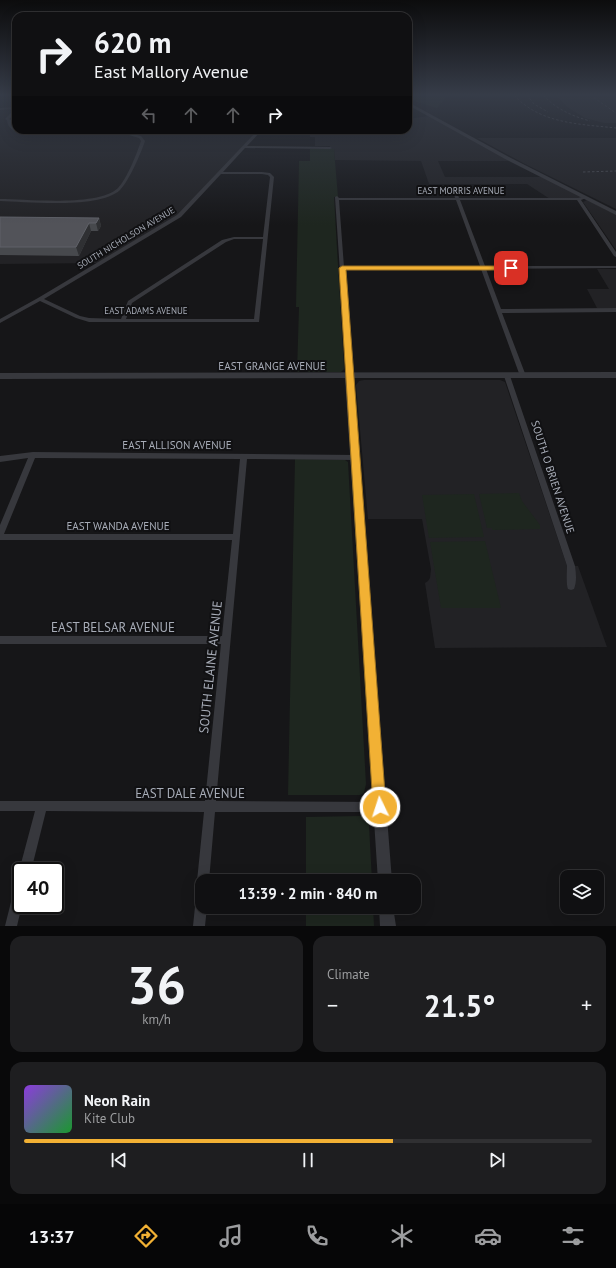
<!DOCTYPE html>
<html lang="en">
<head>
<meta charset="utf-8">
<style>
	body { margin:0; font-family:"PT Sans",sans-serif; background:#1e1e20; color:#f1f3f6; height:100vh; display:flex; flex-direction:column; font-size:15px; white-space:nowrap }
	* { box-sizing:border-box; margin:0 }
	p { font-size:13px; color:#9c9d9f }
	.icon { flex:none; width:22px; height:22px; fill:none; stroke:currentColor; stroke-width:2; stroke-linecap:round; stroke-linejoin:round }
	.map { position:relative; height:926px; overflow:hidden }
	.panel { display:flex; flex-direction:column; gap:10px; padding:10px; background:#09090a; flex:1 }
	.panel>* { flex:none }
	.hud { position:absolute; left:12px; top:12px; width:400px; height:122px; border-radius:12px; box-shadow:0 4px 16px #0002,0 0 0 1px #303032; background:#101012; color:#f1f3f6; overflow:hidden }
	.fabs { position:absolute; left:560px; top:870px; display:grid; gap:8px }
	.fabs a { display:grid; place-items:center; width:44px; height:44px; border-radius:8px; background:#101012; box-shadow:0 4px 16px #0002,0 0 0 1px #303032; font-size:20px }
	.speed { position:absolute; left:12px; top:862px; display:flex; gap:8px; font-size:20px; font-weight:700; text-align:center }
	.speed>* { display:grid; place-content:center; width:52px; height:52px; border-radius:50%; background:#101012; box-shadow:0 4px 16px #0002,0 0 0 1px #303032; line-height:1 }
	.speed .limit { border:2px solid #111; border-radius:6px; background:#fff; color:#111 }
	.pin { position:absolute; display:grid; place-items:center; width:34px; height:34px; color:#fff; margin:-17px; border-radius:8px; box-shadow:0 2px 6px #0006 }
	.me { position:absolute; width:44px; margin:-22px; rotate:356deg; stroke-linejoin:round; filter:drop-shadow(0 0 3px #0008) }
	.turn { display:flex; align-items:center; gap:14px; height:84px; padding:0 16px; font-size:18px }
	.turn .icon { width:52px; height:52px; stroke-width:2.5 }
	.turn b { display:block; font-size:28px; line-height:34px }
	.lanes { display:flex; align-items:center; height:38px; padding:0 16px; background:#0003; justify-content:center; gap:20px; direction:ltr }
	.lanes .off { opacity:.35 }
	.big { font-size:30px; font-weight:800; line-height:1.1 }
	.panel .widget { flex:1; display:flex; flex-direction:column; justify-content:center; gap:6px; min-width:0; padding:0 14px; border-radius:12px; background:#1e1e20 }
	.panel .dial { align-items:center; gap:0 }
	.dial b { font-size:52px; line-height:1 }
	.song { display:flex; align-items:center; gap:12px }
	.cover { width:48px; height:48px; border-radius:6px; background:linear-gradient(135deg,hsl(270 70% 55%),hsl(130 70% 35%)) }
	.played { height:4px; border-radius:2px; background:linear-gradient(90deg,#f2b134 65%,#303032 65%) }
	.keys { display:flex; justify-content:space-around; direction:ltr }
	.heat { display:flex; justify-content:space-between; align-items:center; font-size:22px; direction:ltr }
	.panel .tiles { flex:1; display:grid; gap:10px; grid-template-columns:1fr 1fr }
	.widget:last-child { grid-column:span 2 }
	.trip { position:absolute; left:195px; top:874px; width:226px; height:40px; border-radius:12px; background:#101012; box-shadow:0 4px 16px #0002,0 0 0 1px #303032; font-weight:800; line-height:40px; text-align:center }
	.menu { display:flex; height:64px; justify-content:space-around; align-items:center; background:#060607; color:#9c9d9f }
	.menu .icon { width:28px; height:28px }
	.menu .on { color:#f2b134 }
	.menu b { font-size:18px; color:#f1f3f6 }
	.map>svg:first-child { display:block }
	.built { fill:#222225 }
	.green { fill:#1e261f }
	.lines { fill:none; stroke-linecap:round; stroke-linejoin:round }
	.stream { stroke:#2c353c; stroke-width:1 }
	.minor { fill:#37383d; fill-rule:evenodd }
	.tertiary { fill:#37383d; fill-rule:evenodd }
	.rail { stroke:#4a4c52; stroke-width:1; stroke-dasharray:2.5 2; stroke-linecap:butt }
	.wall { fill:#47494d }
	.shaded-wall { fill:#2f3033 }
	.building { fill:#525359; stroke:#5f6168 }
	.route { fill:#f2b134; stroke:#9d7322 }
	.labels { text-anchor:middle; stroke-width:4; stroke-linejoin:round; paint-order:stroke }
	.far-street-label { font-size:9px; fill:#a8adb8; stroke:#111113 }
	.street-label { font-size:11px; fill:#a8adb8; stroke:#111113 }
	.near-street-label { font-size:13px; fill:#a8adb8; stroke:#111113 }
</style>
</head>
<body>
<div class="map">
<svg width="616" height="926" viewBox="0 0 616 926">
	<rect width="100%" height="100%" fill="#161618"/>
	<path class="built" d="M0 95H16V130H260L179 216 100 263 0 264Z
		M556 95H616V123H604L585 118 567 107Z
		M428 116 509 161H438L445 177H544L585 197 578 199H550L527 184H429L421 161 335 160 334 149H330V146H315V137H310V130H408V119Z
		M477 138H616V209L523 163Z
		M587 200 616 214V250L583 202Z
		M597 269H616V308H597L587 289H609Z
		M364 380H500L505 382 567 566H578L607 647 435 648 425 583 428 581 430 578 431 569 422 519H368L356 385 359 381Z"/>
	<path class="green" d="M408 95H448L437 108 411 100Z
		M310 149H334L338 197H334L344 369 341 372H297L299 307H296L299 161H310Z
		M295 459 345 460 348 462 366 784 364 793 360 795H288Z
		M519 493 522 501 540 525V529L492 530V528H487L479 494Z
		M474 494 484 537 429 538 422 495Z
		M485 541 501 608H441L430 542Z
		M361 816 367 820 369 825 372 881H306V817Z
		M306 907H373L374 926H306Z"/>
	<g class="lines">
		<path class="stream" d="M0 96H16"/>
		<path class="minor" d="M16 107V109L0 110V108Z
			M15 109H16V112L9 119 11 120V124L16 130 26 132 129 133 141 136 145 141C141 153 129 181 120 190 100 209 28 202 0 201V199C26 199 99 207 118 188 127 179 137 153 141 141L139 138 129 135 26 134C18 132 8 131 7 120L5 119Z
			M258 130H262L247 146 330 147 332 148 330 149 245 148 223 172H262L270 173 274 177 259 322H89L76 318 40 301 0 323V319L38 298 177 215ZM221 174H262L268 175 270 177 263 237H234L222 240 128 301 121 319 89 318 80 316 44 299 181 217ZM234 239H263L254 319H126L132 303 226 242Z
			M452 186 455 187 459 198H578L586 196V198L581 200 616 252V257L614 256 577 200H460L485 266H616V268L486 269 501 309 616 308V312L502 313 526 376 523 378 520 376 481 269H344L352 377 351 378H347L335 197 337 196 339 198H455ZM339 200H456L480 266 344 267Z
			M507 374 510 376 575 566C576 574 577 581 574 589L571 590 568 589C566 584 567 572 567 566L504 376Z
			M33 452 356 455 357 457 356 459 354 460 247 459 216 801 380 802 384 803 385 807 384 811 380 812H215L209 881H202V886L199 885 197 881 204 812 46 811 31 871H21V875L19 871 35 811H0V801H205L221 644H0V636H222L232 540H0V525L28 458 0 462V456ZM35 458 240 459 233 534H4Z
			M21 880V905H22L17 926H5L15 886 17 882Z
			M202 891V907H207L205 926H193L196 897 198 893Z"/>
		<path class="tertiary" d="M408 102 509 157 616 211V215L505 159 408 105Z
			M616 372V378H353L392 881H378L345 378 0 379V373Z
			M379 907H393L396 926H380Z"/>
		<path class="rail" d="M514 95C540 124 580 124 616 128
			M527 95 534 104 548 112
			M543 95C556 109 572 116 590 121
			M590 95 616 113
			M583 172 616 171"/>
	</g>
	<path class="wall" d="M0 217 99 218 101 226 98 231H91L79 256 0 255Z"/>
	<path class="shaded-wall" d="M99 218 101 226 98 231 96 223Z
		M89 223 91 231 79 256 76 247Z"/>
	<path class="building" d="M0 217 99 218 96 223H89L76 247H0Z"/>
	<linearGradient id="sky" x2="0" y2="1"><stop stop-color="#0c0c0d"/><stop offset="0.42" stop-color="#363c48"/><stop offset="1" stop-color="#363c48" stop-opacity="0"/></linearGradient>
	<rect width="616" height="225" fill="url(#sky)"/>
	<path class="route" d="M342 266H511L514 268 511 270H346L386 807 384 812 380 814 375 812 373 807 339 268Z"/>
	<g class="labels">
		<g class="far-street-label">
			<text x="461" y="194">EAST MORRIS AVENUE</text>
			<text transform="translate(126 238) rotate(-31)" y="3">SOUTH NICHOLSON AVENUE</text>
			<text x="146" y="314">EAST ADAMS AVENUE</text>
		</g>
		<g class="street-label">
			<text x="272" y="370">EAST GRANGE AVENUE</text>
			<text x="177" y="449">EAST ALLISON AVENUE</text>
			<text transform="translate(553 477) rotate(72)" y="4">SOUTH O BRIEN AVENUE</text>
			<text x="118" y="530">EAST WANDA AVENUE</text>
		</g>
		<g class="near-street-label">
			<text x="113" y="632">EAST BELSAR AVENUE</text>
			<text transform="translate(210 667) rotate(-84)" y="5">SOUTH ELAINE AVENUE</text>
			<text x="190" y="798">EAST DALE AVENUE</text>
		</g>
	</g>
</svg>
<div class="fabs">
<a><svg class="icon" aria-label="layers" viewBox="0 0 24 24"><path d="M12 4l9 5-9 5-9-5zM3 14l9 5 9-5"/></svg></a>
</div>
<div class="speed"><div class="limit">40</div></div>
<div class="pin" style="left:511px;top:268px;background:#d93025"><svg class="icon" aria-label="arrive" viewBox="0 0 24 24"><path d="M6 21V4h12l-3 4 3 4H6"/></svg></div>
<svg class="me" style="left:380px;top:807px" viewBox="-20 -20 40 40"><circle r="17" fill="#f2b134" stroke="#fff" stroke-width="3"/><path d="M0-11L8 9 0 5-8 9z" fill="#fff"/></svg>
<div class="trip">13:39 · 2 min · 840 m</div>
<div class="hud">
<div class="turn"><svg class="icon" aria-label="right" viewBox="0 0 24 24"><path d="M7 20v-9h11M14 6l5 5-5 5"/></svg><div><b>620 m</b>East Mallory Avenue</div></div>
<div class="lanes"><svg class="icon off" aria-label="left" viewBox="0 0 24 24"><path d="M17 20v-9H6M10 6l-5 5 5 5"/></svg><svg class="icon off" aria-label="ahead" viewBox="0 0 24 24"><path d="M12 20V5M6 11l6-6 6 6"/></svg><svg class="icon off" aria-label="ahead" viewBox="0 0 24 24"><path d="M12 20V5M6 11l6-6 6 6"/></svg><svg class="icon" aria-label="right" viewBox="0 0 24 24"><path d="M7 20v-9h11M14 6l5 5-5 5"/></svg></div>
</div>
</div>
<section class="panel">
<div class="tiles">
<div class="widget dial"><b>36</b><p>km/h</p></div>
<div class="widget"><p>Climate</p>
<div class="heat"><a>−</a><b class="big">21.5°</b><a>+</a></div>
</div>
<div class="widget">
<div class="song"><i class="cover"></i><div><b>Neon Rain</b><p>Kite Club</p></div></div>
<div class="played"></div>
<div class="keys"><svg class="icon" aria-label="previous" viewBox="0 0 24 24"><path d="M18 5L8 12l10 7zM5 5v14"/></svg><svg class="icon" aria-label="pause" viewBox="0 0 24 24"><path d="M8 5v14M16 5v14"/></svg><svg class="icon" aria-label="next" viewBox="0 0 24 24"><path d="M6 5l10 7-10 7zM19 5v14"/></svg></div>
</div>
</div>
</section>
<nav class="menu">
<b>13:37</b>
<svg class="icon on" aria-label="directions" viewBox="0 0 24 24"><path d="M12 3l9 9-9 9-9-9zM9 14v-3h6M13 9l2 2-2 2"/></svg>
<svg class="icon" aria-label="music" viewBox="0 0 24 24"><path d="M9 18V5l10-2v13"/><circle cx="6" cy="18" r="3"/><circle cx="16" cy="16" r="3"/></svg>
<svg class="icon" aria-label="phone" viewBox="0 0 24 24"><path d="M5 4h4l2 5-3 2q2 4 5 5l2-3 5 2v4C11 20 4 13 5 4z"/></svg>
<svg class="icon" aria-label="climate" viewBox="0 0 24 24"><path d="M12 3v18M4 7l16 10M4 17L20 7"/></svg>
<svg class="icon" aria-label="car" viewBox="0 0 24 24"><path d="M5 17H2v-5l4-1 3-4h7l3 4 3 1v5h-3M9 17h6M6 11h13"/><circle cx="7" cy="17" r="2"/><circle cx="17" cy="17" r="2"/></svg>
<svg class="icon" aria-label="filters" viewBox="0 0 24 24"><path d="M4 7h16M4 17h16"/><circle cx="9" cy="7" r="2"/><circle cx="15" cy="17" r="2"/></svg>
</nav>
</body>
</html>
